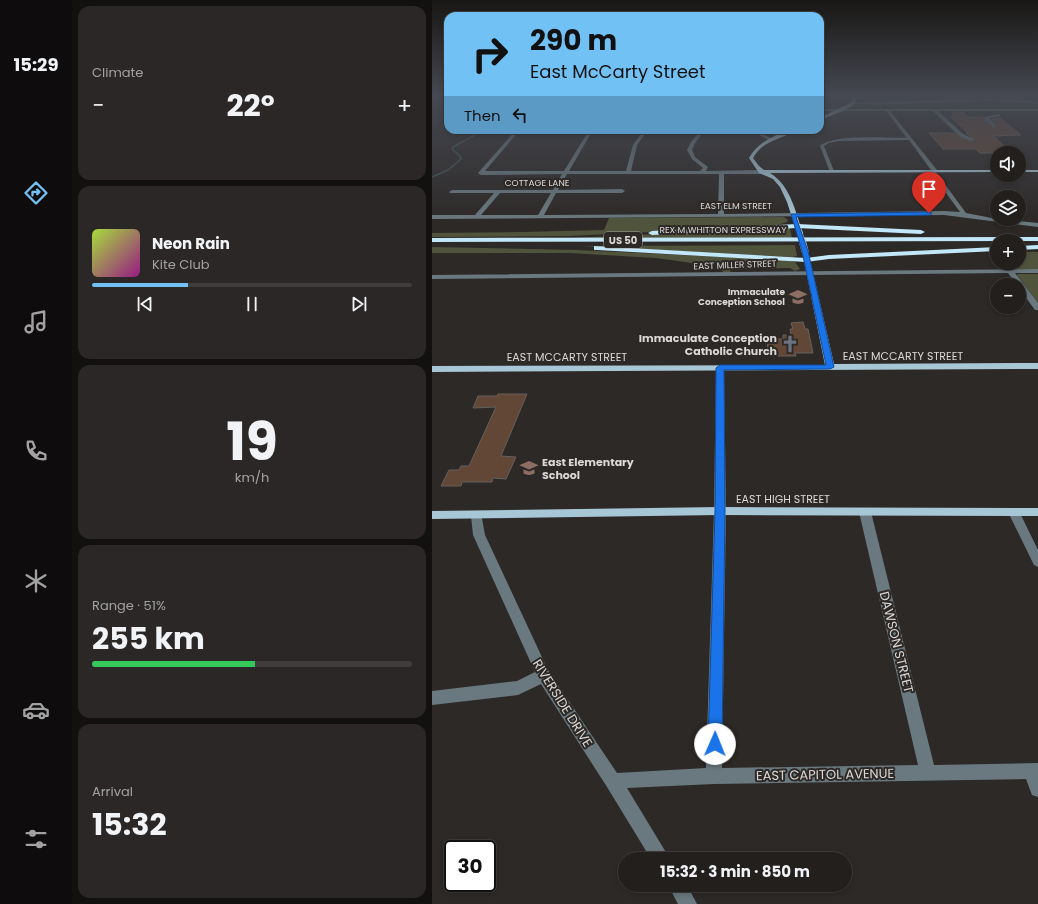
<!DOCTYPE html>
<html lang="en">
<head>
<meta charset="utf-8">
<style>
	body { margin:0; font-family:Poppins,sans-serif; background:#2a2726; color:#f1f3f6; height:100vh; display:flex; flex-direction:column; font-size:15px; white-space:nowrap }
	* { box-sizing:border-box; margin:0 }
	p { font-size:13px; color:#a2a2a4 }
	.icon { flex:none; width:22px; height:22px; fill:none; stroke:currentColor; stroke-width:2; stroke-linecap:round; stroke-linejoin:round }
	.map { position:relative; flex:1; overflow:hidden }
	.sheet { display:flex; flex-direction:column; gap:6px; padding:6px; background:#131110; width:360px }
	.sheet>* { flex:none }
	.banner { position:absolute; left:12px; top:12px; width:380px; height:122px; border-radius:12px; box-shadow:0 2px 6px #0003,0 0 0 1px #3f3d3b; background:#72c1f5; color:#111; overflow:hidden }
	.controls { position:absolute; left:558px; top:146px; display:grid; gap:8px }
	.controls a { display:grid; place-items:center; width:36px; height:36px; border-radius:50%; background:#221f1d; box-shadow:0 2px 6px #0003,0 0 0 1px #3f3d3b; font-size:20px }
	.speed { position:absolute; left:12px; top:840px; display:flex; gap:8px; font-size:20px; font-weight:700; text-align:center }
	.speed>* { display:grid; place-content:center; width:52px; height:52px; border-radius:50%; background:#221f1d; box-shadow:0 2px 6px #0003,0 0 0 1px #3f3d3b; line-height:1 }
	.speed .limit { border:2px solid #111; border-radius:6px; background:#fff; color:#111 }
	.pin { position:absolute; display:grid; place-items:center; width:34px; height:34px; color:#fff; margin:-41px -17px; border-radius:50% 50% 50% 0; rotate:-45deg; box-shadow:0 0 4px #0007 }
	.pin .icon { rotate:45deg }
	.me { position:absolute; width:44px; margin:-22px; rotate:1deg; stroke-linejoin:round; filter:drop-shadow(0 0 3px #0008) }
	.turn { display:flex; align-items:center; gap:14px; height:84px; padding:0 20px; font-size:18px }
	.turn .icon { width:52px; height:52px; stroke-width:2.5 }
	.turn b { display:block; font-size:28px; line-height:34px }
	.then { display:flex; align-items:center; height:38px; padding:0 20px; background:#0003; gap:8px; font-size:15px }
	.big { font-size:30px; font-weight:700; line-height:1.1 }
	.sheet .card { flex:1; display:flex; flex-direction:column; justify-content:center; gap:6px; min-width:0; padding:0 14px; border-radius:12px; background:#2a2726 }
	.sheet .dial { align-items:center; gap:0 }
	.dial b { font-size:52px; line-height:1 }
	.song { display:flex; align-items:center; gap:12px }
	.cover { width:48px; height:48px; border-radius:6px; background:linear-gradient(135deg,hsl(80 70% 55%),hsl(310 70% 35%)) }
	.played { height:4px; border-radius:2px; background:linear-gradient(90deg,#72c1f5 30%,#3f3d3b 30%) }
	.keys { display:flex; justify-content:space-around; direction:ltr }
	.heat { display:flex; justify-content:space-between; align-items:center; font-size:22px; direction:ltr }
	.charge { height:6px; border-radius:3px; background:linear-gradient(90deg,#34c759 51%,#3f3d3b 0) }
	.trip { position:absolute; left:186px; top:852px; width:234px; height:40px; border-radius:20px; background:#221f1d; box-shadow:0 2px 6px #0003,0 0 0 1px #3f3d3b; font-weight:700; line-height:40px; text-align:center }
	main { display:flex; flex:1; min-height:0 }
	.tab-bar { display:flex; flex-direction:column; width:72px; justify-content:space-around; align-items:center; background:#0e0c0c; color:#a2a2a4 }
	.tab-bar .icon { width:28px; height:28px }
	.tab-bar .on { color:#72c1f5 }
	.tab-bar b { font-size:18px; color:#f1f3f6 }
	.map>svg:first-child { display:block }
	.green { fill:#51543d }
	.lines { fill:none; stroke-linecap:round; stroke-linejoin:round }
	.stream { stroke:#425556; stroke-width:1.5 }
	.building { fill:#624736; stroke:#66615f }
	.minor { fill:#6a797f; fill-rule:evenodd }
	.major { fill:#a8c7d6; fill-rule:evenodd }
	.highway { fill:#c1e7f8; fill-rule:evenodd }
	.major-bridge-far1 { stroke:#a8c7d6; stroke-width:5.5 }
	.major-bridge { stroke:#a8c7d6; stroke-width:7 }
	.route { fill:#1a73e8; stroke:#114b97 }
	.labels { text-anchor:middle; stroke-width:4; stroke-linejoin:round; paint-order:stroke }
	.far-street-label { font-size:9px; fill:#dbd8d7; stroke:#2d2927 }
	.far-poi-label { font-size:9px; font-weight:bold; fill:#dbd8d7; stroke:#2d2927; text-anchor:end }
	.shield { fill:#2d2927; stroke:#a7a4a2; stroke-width:1 }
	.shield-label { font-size:10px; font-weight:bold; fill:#dbd8d7 }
	.poi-label { font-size:11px; font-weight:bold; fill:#dbd8d7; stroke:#2d2927; text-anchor:end }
	.street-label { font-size:11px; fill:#dbd8d7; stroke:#2d2927 }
	.near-street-label { font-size:13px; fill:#dbd8d7; stroke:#2d2927 }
</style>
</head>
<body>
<main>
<nav class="tab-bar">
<b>15:29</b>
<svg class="icon on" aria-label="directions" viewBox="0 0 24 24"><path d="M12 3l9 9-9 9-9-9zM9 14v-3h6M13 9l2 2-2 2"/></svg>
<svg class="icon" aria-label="music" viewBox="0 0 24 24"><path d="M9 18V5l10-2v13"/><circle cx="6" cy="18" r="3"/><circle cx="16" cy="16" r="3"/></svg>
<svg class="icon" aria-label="phone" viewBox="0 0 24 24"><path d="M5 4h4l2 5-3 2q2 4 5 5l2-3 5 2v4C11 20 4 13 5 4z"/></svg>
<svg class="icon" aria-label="climate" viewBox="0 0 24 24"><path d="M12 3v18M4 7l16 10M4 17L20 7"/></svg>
<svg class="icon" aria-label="car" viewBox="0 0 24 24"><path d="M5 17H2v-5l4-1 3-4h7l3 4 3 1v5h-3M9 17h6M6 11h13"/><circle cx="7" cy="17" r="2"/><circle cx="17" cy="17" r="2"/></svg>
<svg class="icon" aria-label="filters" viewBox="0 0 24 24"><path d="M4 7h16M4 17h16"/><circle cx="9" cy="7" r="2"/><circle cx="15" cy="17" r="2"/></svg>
</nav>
<section class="sheet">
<div class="card"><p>Climate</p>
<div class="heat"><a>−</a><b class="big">22°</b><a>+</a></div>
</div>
<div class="card">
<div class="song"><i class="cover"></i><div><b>Neon Rain</b><p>Kite Club</p></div></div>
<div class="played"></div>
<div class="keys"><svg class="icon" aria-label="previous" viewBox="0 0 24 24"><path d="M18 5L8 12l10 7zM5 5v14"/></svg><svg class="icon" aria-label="pause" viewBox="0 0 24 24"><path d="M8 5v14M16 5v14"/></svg><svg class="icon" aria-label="next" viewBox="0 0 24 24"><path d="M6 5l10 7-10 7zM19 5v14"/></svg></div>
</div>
<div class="card dial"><b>19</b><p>km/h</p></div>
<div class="card"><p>Range · 51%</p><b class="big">255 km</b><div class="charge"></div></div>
<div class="card"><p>Arrival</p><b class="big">15:32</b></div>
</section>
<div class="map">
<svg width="606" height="904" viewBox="0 0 606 904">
	<rect width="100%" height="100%" fill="#2d2927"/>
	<path class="green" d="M352 217 356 220 355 222 342 226 137 236 0 237V233L91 232 172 230 177 218Z
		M352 228H358L360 238H139Z
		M363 245 365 256 360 257 149 246Z
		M0 247 145 250 353 260 363 262 368 269 363 271 358 268 299 269 298 273H290L292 263H260L224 258 138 253H0Z
		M587 252H606V269L576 270 570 263H587Z
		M585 274H606V303L585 275Z"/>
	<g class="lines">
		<path class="stream" d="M0 177 16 170 29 159 28 156 20 149 21 147 52 130"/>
	</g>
	<path class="building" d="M520 112H531L536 117H551L561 127 564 125 560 119 568 118 589 135 561 136 580 153H548L544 149H511L497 133H522L539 142 542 139 534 133H536L518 116H523Z
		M371 322 373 329H376L381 353H363L364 356H345V353H336L335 339H351V335H359L358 329H361L359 323Z
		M66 394H95L69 456 84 457 74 479 61 478 60 482H30L29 486H9L17 470H27L29 466H37L64 407 41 408 46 396H65Z"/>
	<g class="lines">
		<path class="minor" d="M537 99H583L606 102V104L561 101 445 105 420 103Z
			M388 109H606V111H506L530 133 541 139 539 141 526 135 501 111H458L505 170 504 172 534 213 565 219 606 223V227L512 215 0 219V215H43L62 193H18L17 192 20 190H121L130 174 49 175 46 173 84 130H88L53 171H132L157 130H161L137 171H194L201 145 212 130H216L205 145 199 171H268L271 168 260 159 255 150 259 142 269 130H273L263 143 260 150 263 157 276 167 274 171 329 170 332 172 329 174H292V214L512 211 528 212 498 171 499 170 477 140 407 141 397 143 392 146 402 171 398 172 388 146C401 134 455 138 475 138L454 111H388ZM135 174H287L286 214 112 215 124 193H190L193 191 190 189 126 190ZM68 193H119L106 215H49Z
			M568 114V116L557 118 563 125 561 126 552 117Z
			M275 130 328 133 341 139 337 140 327 135Z
			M606 269V273H583L606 303V310H603L587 288V285H585L576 273 0 279V275Z
			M288 365 292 368 294 511 290 768 486 765 427 512 429 509 433 508 437 509 439 512 502 765 606 763V797L600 795 594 779 282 784 195 788 238 859H219L175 787 109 684 86 695 0 705V691L85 681 103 672 41 535 39 516 41 513 45 512 49 513 53 535 116 670 185 773 274 768 282 511 284 368Z
			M582 508 586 509 606 550V567L602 565 576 512 578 509Z
			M236 885H255L265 904H246Z"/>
		<path class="major" d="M421 97H425L423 104 411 111 388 120V118L420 102Z
			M358 130H364C349 140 331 140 321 158L327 166 332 170H565V172L338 173C359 186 363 211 371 233L368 235 365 233 355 202 348 187 341 179 327 173 317 158C326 142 341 136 358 130Z
			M587 170H606V172H587Z
			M373 249 376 251 402 364 606 363V369L0 372V366L393 365 370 251Z
			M288 507 606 508V516L288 515 0 519V511Z"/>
		<path class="highway" d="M365 224 489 230 493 232 489 234 365 228 220 235 216 233 220 231Z
			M606 237V241L0 242V238Z
			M606 245V249L587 250V246Z
			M162 246 374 258 397 255 565 247V251L397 259 374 262 165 250H162Z"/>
		<path class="major-bridge-far1" d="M368 233 370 241"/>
		<path class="major-bridge" d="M370 240 373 251"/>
	</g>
	<linearGradient id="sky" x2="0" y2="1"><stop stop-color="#191715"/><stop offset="0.43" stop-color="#464952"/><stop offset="1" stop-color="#464952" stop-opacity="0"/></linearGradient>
	<rect width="606" height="223" fill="url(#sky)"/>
	<path class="route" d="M497 212H499V215L364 217 376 251 402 367 398 369 292 370 293 511 290 744 288 749 283 751 278 749 276 744 283 511 284 368 288 365H394L370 251 359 214Z"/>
	<defs>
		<g id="school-bare" transform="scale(1.38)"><path d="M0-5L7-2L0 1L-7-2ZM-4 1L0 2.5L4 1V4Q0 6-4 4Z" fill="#8d6e63" stroke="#2d2927" stroke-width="2.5" paint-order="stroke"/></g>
		<g id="church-bare" transform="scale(1.38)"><path d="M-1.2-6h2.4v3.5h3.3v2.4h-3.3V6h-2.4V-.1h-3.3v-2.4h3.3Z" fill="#6b7280" stroke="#2d2927" stroke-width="2.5" paint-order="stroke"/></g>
	</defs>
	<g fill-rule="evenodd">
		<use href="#school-bare" x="366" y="297"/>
		<use href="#church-bare" x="358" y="344"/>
		<use href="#school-bare" x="97" y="468"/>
	</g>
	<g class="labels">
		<g class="far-street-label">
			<text x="105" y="186">COTTAGE LANE</text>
			<text x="304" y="209">EAST ELM STREET</text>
			<text x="291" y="233">REX M WHITTON EXPRESSWAY</text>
			<text transform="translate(303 265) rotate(-2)" y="3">EAST MILLER STREET</text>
		</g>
		<g class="far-poi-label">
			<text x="353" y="295">Immaculate<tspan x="353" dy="10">Conception School</tspan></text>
		</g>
		<rect class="shield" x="172" y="232" width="38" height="16" rx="3"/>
		<g class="shield-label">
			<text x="191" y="244">US 50</text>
		</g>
		<g class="poi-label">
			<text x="345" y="342">Immaculate Conception<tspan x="345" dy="13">Catholic Church</tspan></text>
			<text x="110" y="466" text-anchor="start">East Elementary<tspan x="110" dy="13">School</tspan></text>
		</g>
		<g class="street-label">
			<text x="471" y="360">EAST MCCARTY STREET</text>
			<text x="135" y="361">EAST MCCARTY STREET</text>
			<text x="351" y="503">EAST HIGH STREET</text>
		</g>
		<g class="near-street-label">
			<text transform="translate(465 642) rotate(76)" y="5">DAWSON STREET</text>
			<text transform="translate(131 703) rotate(58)" y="5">RIVERSIDE DRIVE</text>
			<text transform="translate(393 774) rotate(-1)" y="5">EAST CAPITOL AVENUE</text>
		</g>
	</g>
</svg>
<div class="controls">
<a><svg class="icon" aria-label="sound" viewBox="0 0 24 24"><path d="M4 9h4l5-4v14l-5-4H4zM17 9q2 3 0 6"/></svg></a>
<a><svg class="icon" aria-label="layers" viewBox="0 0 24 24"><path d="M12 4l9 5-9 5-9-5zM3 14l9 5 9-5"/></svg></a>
<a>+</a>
<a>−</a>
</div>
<div class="speed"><div class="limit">30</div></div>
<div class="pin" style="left:497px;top:213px;background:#d93025"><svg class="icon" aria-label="arrive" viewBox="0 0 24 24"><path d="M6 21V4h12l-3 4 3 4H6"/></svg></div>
<svg class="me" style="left:283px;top:744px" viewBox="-20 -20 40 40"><circle r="19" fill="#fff"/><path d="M0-13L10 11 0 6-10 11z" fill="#1a73e8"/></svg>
<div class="trip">15:32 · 3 min · 850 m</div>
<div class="banner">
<div class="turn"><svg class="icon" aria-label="right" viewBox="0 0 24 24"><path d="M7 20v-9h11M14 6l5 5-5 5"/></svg><div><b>290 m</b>East McCarty Street</div></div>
<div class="then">Then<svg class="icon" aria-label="left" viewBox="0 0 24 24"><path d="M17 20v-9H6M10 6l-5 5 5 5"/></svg></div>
</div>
</div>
</main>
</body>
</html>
